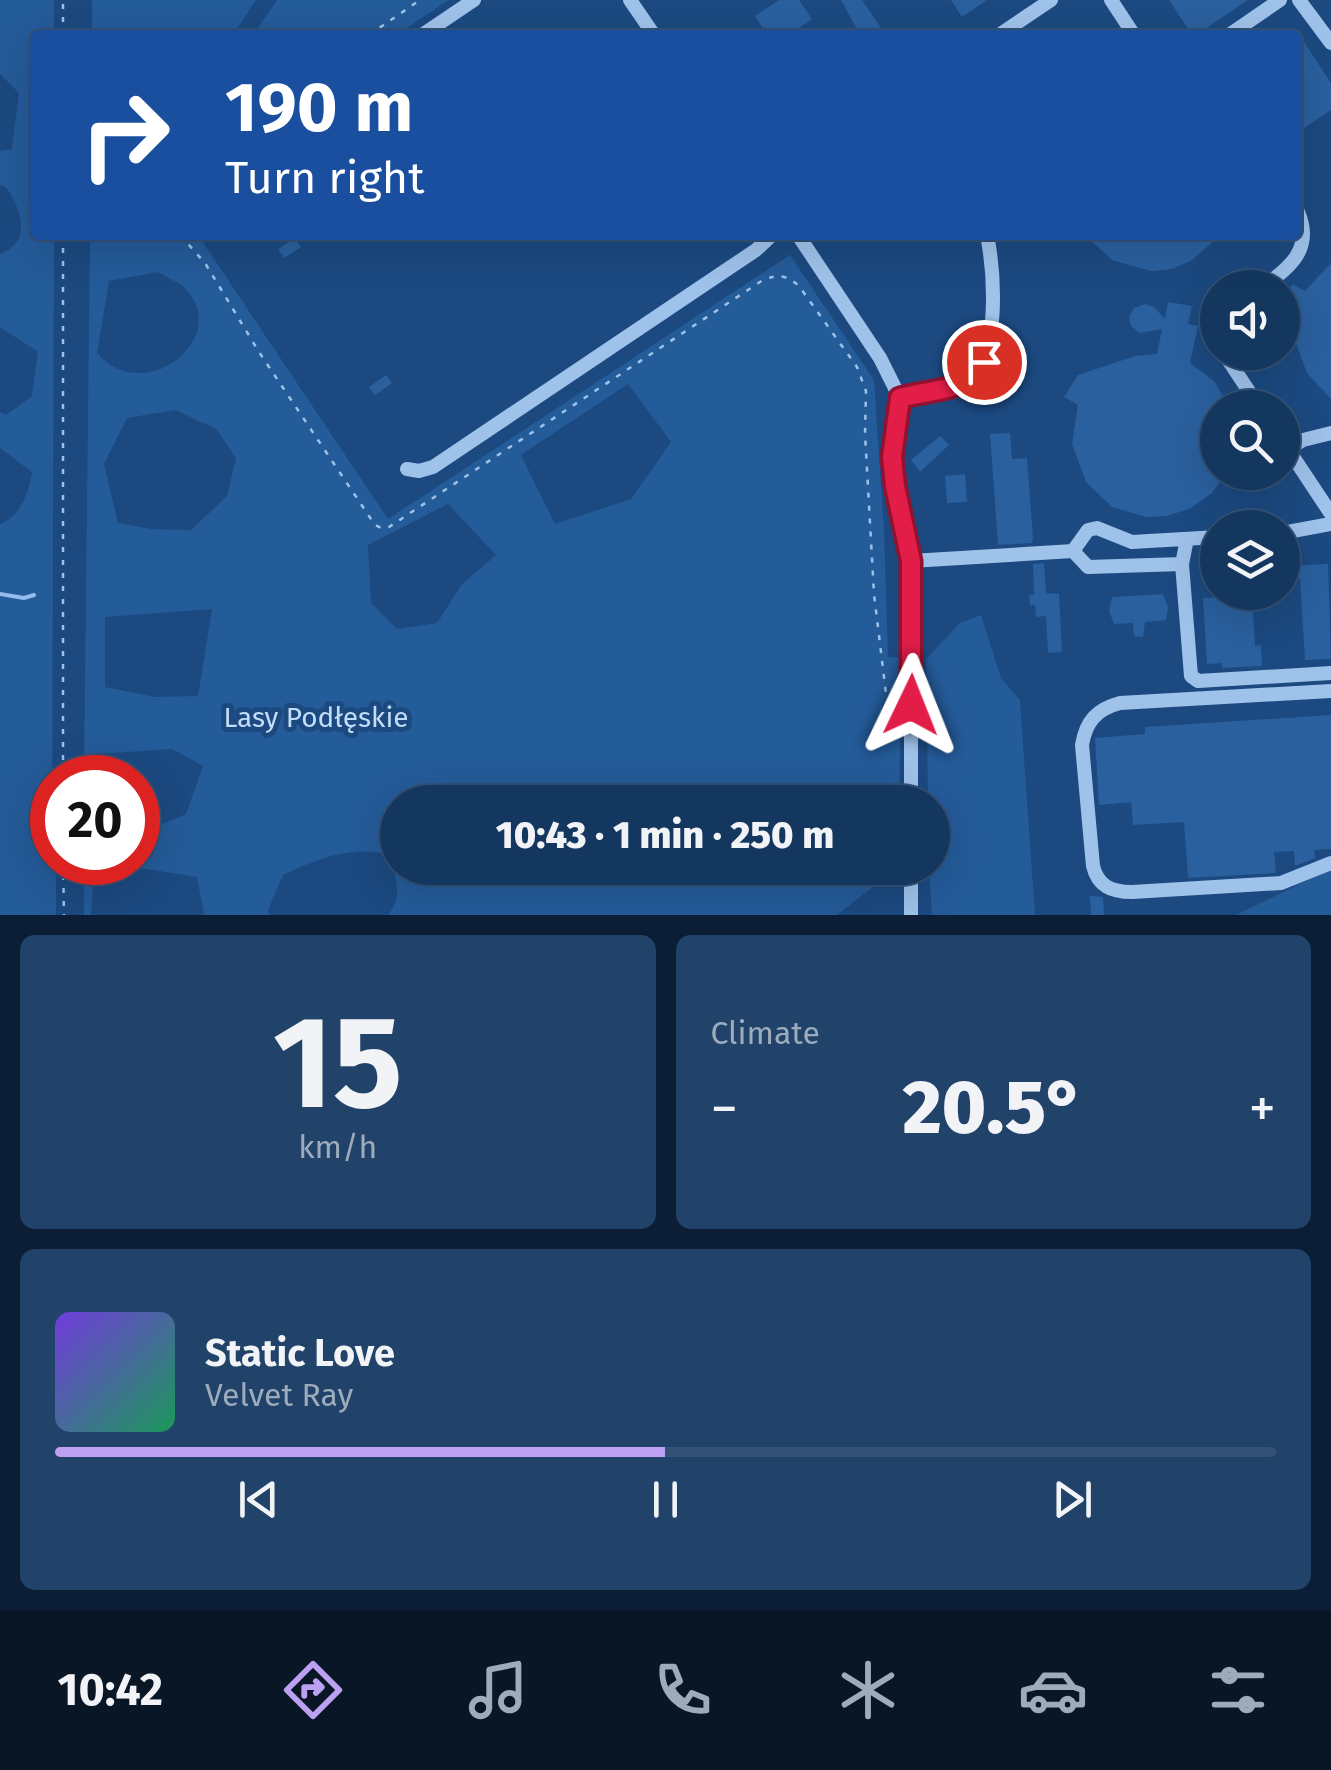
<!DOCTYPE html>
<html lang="en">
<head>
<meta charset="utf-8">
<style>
	body { margin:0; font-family:"Fira Sans",sans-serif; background:#214269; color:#f1f3f6; height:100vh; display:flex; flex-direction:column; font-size:38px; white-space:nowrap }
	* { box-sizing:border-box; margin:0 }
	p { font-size:32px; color:#9dacbd }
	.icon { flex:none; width:55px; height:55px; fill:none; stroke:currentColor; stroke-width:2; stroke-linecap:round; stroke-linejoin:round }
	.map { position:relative; height:915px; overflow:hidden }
	.details { display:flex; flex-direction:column; gap:20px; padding:20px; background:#0b1e35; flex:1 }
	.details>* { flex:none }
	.guide { position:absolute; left:30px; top:30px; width:1272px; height:210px; border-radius:10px; box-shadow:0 10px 40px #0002,0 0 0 2px #335175; background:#1a4fa0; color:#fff; overflow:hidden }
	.fabs { position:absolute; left:1200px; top:270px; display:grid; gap:20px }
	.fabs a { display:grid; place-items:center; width:100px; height:100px; border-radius:50%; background:#143760; box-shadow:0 10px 40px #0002,0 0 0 2px #335175; font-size:50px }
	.speed { position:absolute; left:30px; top:755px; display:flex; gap:20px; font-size:50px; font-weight:700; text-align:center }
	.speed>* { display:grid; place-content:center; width:130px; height:130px; border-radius:50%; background:#143760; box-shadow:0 10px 40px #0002,0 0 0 2px #335175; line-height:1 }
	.speed .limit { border:15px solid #d22; background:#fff; color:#111 }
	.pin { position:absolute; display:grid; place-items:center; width:85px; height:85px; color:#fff; margin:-42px; border:5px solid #fff; border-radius:50%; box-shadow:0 2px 10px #0007 }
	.me { position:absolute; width:110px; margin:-55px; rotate:2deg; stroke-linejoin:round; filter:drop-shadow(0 0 8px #0008) }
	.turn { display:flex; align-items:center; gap:35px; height:210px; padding:0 30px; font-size:45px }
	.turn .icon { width:130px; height:130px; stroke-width:2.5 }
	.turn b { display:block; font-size:70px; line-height:85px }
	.big { font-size:75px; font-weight:800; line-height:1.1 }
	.details .card { flex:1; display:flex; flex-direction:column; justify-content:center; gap:15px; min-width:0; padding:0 35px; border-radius:15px; background:#214269 }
	.details .dial { align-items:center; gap:0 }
	.dial b { font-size:130px; line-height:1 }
	.song { display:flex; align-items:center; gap:30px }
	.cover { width:120px; height:120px; border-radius:15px; background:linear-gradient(135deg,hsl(260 70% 55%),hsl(150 70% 35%)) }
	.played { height:10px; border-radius:5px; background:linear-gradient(90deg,#bca0f2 50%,#335175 50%) }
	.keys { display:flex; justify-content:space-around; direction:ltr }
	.heat { display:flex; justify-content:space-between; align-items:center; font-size:55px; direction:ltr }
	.details .tiles { flex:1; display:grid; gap:20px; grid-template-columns:1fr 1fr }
	.card:last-child { grid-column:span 2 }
	.trip { position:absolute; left:380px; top:785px; width:570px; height:100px; border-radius:50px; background:#143760; box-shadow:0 10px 40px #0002,0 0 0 2px #335175; font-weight:800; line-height:100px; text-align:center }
	.tabs { display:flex; height:160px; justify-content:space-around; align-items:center; background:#081626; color:#9dacbd }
	.tabs .icon { width:70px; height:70px }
	.tabs .on { color:#bca0f2 }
	.tabs b { font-size:45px; color:#f1f3f6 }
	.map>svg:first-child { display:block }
	.green { fill:#245b99; fill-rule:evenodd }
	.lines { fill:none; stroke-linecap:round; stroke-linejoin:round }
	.stream { stroke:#92bdec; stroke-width:4 }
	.building { fill:#2a609e }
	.path { stroke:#9fc2ea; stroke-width:2.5; stroke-dasharray:5 8; stroke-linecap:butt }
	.minor { stroke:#9fc2ea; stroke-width:14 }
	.route-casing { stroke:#92132f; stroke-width:25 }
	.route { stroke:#e11d48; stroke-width:18 }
	.labels { text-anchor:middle; stroke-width:10; stroke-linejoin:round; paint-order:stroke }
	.park-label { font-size:28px; fill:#c3dcf7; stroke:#1b4980 }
</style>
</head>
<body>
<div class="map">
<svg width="1331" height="915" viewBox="0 0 1331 915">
	<rect width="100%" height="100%" fill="#1b4980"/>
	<path class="green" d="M0 0H54V35H35V235H54L52 862 56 863V915H0V524C21 516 29 492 32 472L0 448V412L6 415 32 396 38 352 0 327V254C33 242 21 209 6 187L0 185V151L12 149 19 93 0 74Z
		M92 0H256L233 35H92Z
		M277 0H449L396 35H253Z
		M90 235H198L388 519 790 255 874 380 884 530 888 657 902 658 899 802H398V868H897L837 915H388C404 895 396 876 387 854 349 846 318 859 283 875L268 910 269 915H204L197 877 109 863 138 862V824L156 827 186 814 203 766 172 749 97 754V777H84ZM158 272C166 277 178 282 185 288 233 338 144 408 97 353L109 281ZM628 384 671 442 631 499 555 524 521 455ZM175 410 216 429 236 458 227 496 191 530 152 529 118 523 104 464 127 418ZM448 504 496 555 462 584 437 623 397 629 371 603 368 545ZM212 609 198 696 155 697 105 687V617Z
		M981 615 1001 678 1020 700 1035 915H932L929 868H932V802H928L926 659 960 623Z
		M84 863H103L94 870 91 915H84Z
		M1331 869V915H1236Z"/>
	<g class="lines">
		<path class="stream" d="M0 594 24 598 34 595"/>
	</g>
	<path class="building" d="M779 0H799L812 19 789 35H767L755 16Z
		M841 0H862L881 28 878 30 882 35H860Z
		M951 0H987L962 17Z
		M1169 0H1248L1196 35H1192Z
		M1298 33 1331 83V110L1298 132Z
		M1085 235H1221L1191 261 1172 269 1151 271 1112 260Z
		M295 238 301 247 284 258 278 249Z
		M1331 263V399L1307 373 1295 341 1282 342V307L1292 284 1305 291Z
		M1168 302 1192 306 1188 324 1198 326 1190 363 1214 381 1230 408H1218V472H1227L1212 493 1191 508 1167 516 1146 517 1112 507 1086 482 1072 444 1078 405 1064 397 1078 375 1135 356 1157 354 1162 329 1140 333 1131 326 1129 317 1134 308 1145 304 1154 307 1165 319Z
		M386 375 392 383 375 395 369 387Z
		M1010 433 1012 459 1027 458 1033 538 1032 543 998 545 990 434Z
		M940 436 949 445 920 472 911 460Z
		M965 474 967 502 947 503 945 476Z
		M1044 563 1046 593 1059 594 1062 652 1048 653 1046 616 1036 617 1035 605H1030L1029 595H1034L1033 564Z
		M1328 564 1331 659 1305 660 1300 579 1288 580 1287 566Z
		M1163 594 1168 607 1166 620 1145 622 1143 637 1134 636 1133 623 1114 624 1109 611 1112 597Z
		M1252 595 1255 646 1261 645 1262 666 1222 668V663L1207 664 1203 598Z
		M1331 715V849L1314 850 1315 858 1295 866 1294 851 1274 852 1276 873 1188 878 1184 822 1133 825 1131 802 1099 805 1095 738 1145 734V727Z
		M1090 896 1103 897 1104 915H1091Z"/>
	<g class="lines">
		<path class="path" d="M63 35V0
			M369 35 420 0
			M63 235V778
			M180 235 205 263 259 352 375 525 381 528 389 527 763 280C779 274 786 275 799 286L857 367 866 391 865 434 874 594 886 694 892 702 899 704
			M63 862 64 915"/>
		<path class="minor" d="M630 0 654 35
			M1111 0 1134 35
			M1299 0 1331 43
			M422 35 474 0
			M999 35 1051 0
			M1229 35 1280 0
			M798 235 880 358 900 398C921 392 951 393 969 380 1001 357 994 270 987 235
			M1261 288C1289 269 1314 249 1298 212
			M1218 317 1214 322 1218 341
			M1223 352 1260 408
			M900 398 892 457 895 486 911 561V802
			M1282 440 1331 514
			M1288 449 1303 440 1331 433
			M407 469 419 471 433 467 756 250 772 235
			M1282 533 1331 524
			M1187 539 1182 564 1088 567 1073 551 1088 530 1097 528 1132 542 1218 537
			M911 561 1073 551
			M1182 564 1191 676 1198 681 1331 673
			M1331 691 1120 703C1097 709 1086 721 1082 745L1093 866C1098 886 1111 892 1132 892L1281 883 1331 863
			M911 868V915"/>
	</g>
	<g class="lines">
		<g class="route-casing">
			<path id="route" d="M911 705V561L895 486 892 457 900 398C935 388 962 394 984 362"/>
		</g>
		<use href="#route" class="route"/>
	</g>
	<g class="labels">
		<g class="park-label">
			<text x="316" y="727">Lasy Podłęskie</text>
		</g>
	</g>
</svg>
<div class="fabs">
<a><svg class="icon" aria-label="sound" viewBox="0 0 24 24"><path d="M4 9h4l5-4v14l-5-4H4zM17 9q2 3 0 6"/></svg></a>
<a><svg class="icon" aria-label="search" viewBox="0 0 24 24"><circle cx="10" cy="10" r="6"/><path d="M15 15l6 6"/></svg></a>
<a><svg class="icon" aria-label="layers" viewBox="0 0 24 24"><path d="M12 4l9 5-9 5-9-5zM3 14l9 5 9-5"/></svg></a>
</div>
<div class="speed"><div class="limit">20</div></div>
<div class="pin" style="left:984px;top:362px;background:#d93025"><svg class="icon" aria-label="arrive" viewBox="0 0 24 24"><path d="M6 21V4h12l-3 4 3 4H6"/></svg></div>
<svg class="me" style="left:911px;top:705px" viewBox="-20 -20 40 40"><path d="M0-17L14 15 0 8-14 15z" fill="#e11d48" stroke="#fff" stroke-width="4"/></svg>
<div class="trip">10:43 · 1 min · 250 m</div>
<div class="guide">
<div class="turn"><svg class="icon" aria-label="right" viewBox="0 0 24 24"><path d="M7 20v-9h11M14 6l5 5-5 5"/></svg><div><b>190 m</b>Turn right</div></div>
</div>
</div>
<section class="details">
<div class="tiles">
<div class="card dial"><b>15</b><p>km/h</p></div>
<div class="card"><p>Climate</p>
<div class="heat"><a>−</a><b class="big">20.5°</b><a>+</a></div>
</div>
<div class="card">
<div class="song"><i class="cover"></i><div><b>Static Love</b><p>Velvet Ray</p></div></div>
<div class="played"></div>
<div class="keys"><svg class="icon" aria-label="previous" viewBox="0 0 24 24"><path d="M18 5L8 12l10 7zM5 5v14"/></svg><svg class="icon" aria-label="pause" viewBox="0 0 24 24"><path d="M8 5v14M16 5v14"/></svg><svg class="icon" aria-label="next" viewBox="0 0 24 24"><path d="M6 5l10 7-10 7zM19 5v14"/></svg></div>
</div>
</div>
</section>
<nav class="tabs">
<b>10:42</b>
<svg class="icon on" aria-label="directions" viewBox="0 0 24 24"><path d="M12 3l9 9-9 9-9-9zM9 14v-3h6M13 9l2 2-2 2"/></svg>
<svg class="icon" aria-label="music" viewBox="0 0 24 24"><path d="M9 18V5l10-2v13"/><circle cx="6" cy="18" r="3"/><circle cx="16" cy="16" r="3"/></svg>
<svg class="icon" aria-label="phone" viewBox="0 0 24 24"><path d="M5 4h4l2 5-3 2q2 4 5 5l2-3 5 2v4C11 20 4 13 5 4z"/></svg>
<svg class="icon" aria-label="climate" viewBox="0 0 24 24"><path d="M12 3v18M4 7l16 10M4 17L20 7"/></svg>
<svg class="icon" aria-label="car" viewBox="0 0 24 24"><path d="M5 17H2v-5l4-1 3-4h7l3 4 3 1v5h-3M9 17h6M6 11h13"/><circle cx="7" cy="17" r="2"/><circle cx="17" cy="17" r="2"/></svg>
<svg class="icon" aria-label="filters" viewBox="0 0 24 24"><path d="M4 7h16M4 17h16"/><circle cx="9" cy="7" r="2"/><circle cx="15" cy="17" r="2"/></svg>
</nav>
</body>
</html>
